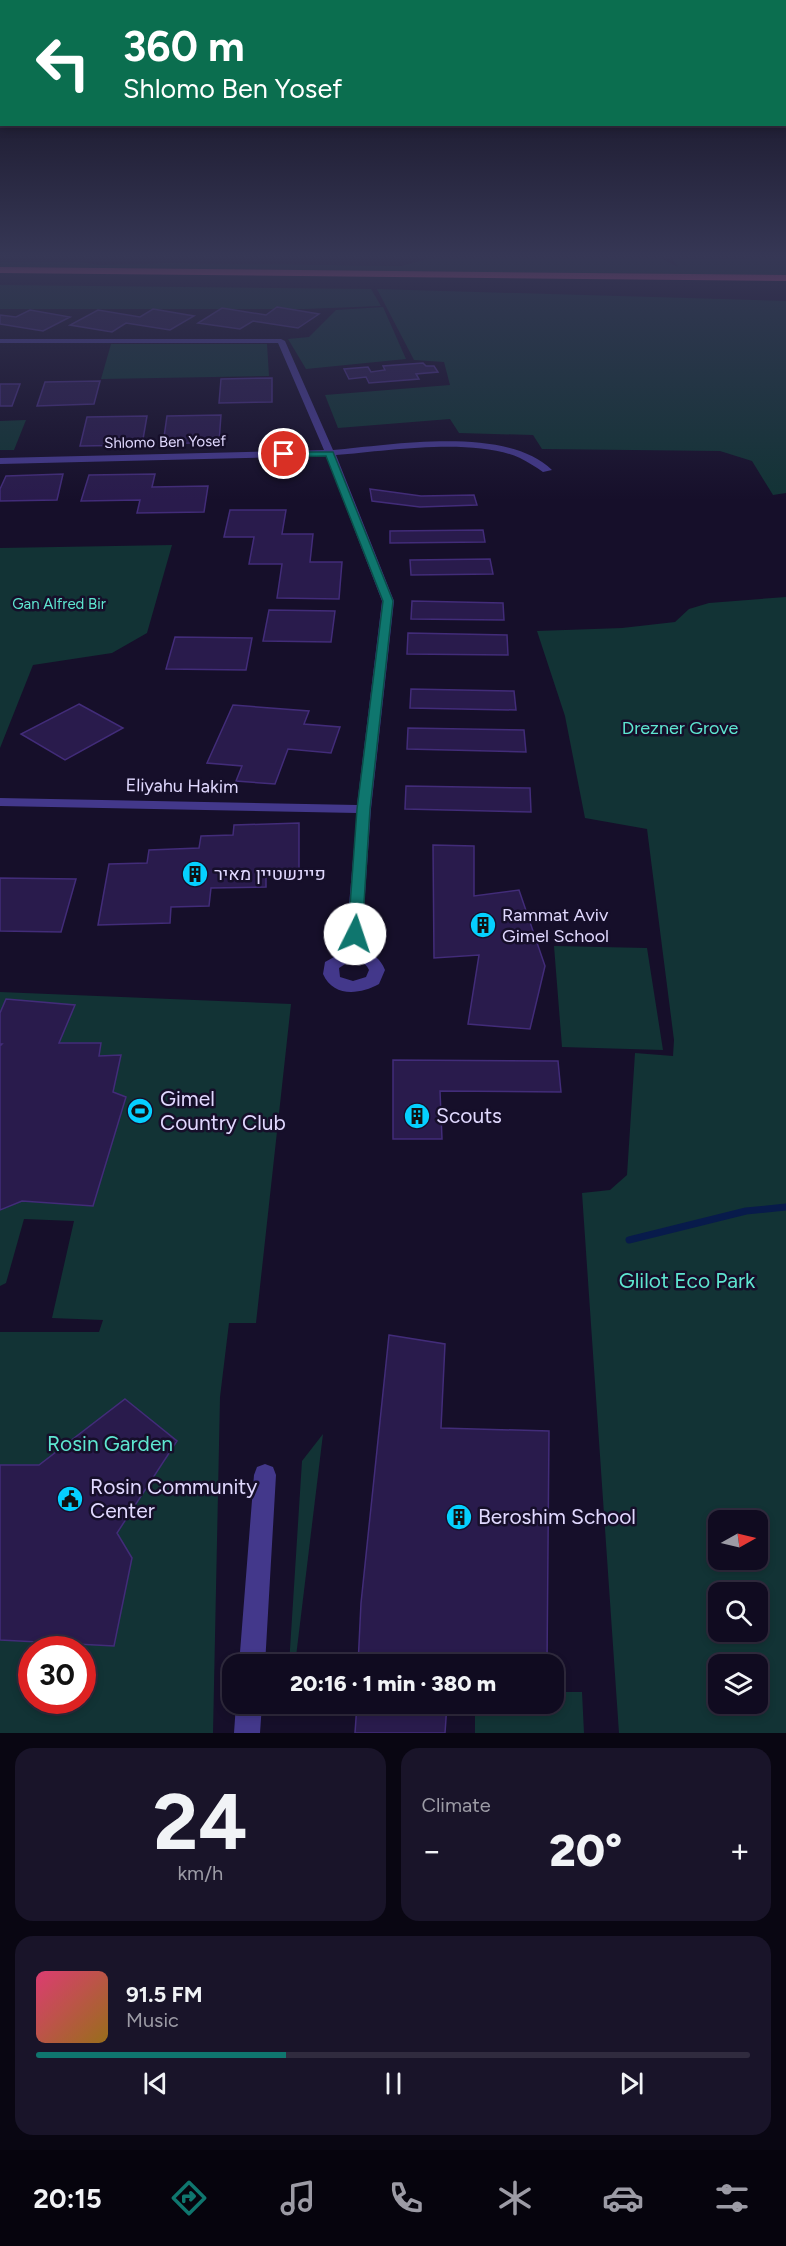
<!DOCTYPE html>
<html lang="en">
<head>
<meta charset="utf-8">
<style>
	body { margin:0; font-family:Figtree,Heebo,sans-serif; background:#191429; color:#f1f3f6; height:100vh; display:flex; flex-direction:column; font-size:22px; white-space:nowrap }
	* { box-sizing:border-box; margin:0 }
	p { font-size:20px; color:#9c9ba5 }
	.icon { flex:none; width:33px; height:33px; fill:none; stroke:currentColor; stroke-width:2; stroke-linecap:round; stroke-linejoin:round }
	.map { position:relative; height:1733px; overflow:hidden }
	.panel { display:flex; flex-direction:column; gap:15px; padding:15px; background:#090612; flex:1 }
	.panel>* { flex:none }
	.guide { position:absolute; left:0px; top:0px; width:786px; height:126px; box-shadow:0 3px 9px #0003,0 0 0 2px #302b3e; background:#0b6e4f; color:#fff; overflow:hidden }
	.needle { width:39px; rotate:82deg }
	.fabs { position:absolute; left:708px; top:1510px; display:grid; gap:12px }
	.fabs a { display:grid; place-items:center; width:60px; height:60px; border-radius:12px; background:#100b20; box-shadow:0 3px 9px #0003,0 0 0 2px #302b3e; font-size:30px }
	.speed { position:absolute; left:18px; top:1636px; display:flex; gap:12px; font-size:30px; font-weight:700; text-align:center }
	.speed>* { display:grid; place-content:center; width:78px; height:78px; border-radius:50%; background:#100b20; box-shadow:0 3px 9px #0003,0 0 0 2px #302b3e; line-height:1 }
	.speed .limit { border:9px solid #d22; background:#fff; color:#111 }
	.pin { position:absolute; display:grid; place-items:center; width:51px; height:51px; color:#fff; margin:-26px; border:3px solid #fff; border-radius:50%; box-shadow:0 2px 6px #0007 }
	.me { position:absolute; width:66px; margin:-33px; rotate:4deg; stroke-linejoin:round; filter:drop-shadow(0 0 4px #0008) }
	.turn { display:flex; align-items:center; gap:21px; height:126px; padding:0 24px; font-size:27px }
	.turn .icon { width:78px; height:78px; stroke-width:2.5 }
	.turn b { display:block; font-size:42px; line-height:51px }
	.big { font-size:45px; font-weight:800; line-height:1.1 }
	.panel .tile { flex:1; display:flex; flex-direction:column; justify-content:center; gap:9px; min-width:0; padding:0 21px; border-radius:18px; background:#191429 }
	.panel .dial { align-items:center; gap:0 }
	.dial b { font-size:78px; line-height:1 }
	.song { display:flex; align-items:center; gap:18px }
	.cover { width:72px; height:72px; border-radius:9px; background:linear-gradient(135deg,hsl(340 70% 55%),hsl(40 70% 35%)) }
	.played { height:6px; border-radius:3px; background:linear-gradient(90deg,#0f766e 35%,#302b3e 35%) }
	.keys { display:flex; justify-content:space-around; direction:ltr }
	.heat { display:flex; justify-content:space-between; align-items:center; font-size:33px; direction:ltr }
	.panel .tiles { flex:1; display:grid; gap:15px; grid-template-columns:1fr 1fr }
	.tile:last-child { grid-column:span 2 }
	.trip { position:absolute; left:222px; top:1654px; width:342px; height:60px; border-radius:18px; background:#100b20; box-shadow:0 3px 9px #0003,0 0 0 2px #302b3e; font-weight:800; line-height:60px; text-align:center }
	.menu { display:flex; height:96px; justify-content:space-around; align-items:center; background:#06040d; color:#9c9ba5 }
	.menu .icon { width:42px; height:42px }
	.menu .current { color:#0f766e }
	.menu b { font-size:27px; color:#f1f3f6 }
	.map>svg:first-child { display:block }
	.green { fill:#123335; fill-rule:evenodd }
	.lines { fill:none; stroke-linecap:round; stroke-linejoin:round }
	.stream { stroke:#081b4b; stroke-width:7 }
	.building { fill:#291b4c; stroke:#422c79; stroke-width:1.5 }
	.minor { fill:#43388b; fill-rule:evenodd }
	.highway { fill:#ff5497; fill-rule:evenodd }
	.route { fill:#0f766e; stroke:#0a4d48; stroke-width:1.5 }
	.labels { text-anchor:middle; stroke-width:5; stroke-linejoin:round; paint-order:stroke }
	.far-street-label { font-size:15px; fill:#e1d9ff; stroke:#160f2a }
	.far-park-label { font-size:15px; fill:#5ee6d0; stroke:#160f2a }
	.park-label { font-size:18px; fill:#5ee6d0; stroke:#160f2a }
	.street-label { font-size:18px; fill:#e1d9ff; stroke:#160f2a }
	.poi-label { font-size:18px; fill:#e1d9ff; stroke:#160f2a; text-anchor:start }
	.near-poi-label { font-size:21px; fill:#e1d9ff; stroke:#160f2a; text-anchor:start }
	.near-park-label { font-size:21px; fill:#5ee6d0; stroke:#160f2a }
</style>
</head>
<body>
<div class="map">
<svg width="786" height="1733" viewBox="0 0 786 1733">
	<rect width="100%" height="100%" fill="#160f2a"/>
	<path class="green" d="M431 258H661L678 267 672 259 786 258V275L0 267V262H80L100 265 169 263 401 266Z
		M0 285 371 289 381 306 305 309H0Z
		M377 289 786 301V493L773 495 752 461 720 451 542 449 533 435 459 433 450 419 338 428 325 395 450 385 444 362 414 360Z
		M383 307 406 359 306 369 288 339 309 337 336 310Z
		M111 344H267L269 376 101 379Z
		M26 420 14 450H0V421Z
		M172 545 147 633 112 653 33 665 0 748V548Z
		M786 597V1733H619L582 1193 610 1190 627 1175 635 1053 673 1056 674 1040 647 829 585 818 565 716 537 631 622 628 675 622 689 609 709 603ZM718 1521H758V1560H718ZM718 1593H758V1632H718ZM718 1665H758V1704H718Z
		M554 946 647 948 663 1050 562 1047Z
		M0 992 291 1004 256 1323H229L220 1397 213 1733H0V1332H99L103 1320 52 1318 74 1221 24 1219 6 1283 0 1286ZM32 1650H82V1701H32Z
		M323 1434 295 1665H289L302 1461Z
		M554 1692H582L584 1733H475V1704H554Z"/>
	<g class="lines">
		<path class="stream" d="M629 1240 746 1211 786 1207"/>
	</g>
	<path class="building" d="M277 307 319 314 298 328 253 321 240 329 198 323 222 308 266 315Z
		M153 309 194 316 170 330 126 323 112 332 70 325 98 310 140 317Z
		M30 310 70 317 43 331 0 324V315L16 317Z
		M423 363 426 366H434L438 372 416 374 419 379 369 383 366 377 349 379 344 369 368 367 371 372 385 370 383 366Z
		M272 378V402L219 403 221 379Z
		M100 381 94 404 37 406 45 382Z
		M0 384H20L12 406H0Z
		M221 415 219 442 163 444 167 416Z
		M147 416 142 445 80 446 87 417Z
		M63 474 57 500 0 501V489L6 476Z
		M155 474 152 487 208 486 204 512 137 513 140 500 81 501 89 475Z
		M370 489 421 496 474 495 477 505 420 507 372 501Z
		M230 510H286L282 534H313L310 562H342L339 599 277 598 282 564H249L254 537H224Z
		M483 530 485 542 390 543V531Z
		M490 559 493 574 411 575 410 560Z
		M412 601 503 603 504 620 411 619Z
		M269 610 335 611 331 642 263 641Z
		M408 633 507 635 508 655 407 654Z
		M175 637 252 638 246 670 166 669Z
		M411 689 514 691 516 710 410 708Z
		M79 704 123 728 65 760 21 734Z
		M233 705 309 711 304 724 340 727 331 753 288 749 275 784 236 781 242 766 207 763Z
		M408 728 524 730 526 752 407 749Z
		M406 786 530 788 531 812 405 809Z
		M299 823V874H266V887L211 888 209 906 171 907 170 923 98 925 109 864 147 863 149 850 199 848 201 836 233 835 234 825Z
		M433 845 474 846V896L519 890 545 966 530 1029 468 1024 479 955 434 958Z
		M0 878 76 879 61 932 0 931Z
		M6 999 75 1005 59 1043H101L99 1056 121 1055 113 1092 126 1097 93 1206 22 1201 0 1210V1046L2 1044H0V1013Z
		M393 1060 558 1061 561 1092 440 1091 442 1139H393Z
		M389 1335 445 1344 441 1428 549 1431 547 1665H358L361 1603Z
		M125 1399 177 1441 117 1533 132 1558 114 1646 0 1640V1465H39Z
		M357 1704H447L445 1733H355Z"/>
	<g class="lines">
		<path class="minor" d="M0 339H281L285 341 333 450C392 445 506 425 552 470L543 472C536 467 528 462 520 458 473 437 387 451 336 455L394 601 371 809 361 951C374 954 380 958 385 970L379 984C359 995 333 997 323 974L325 962 345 951 357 813 0 806V798L357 805 382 601 326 456 0 464V458L324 450 278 343H0ZM350 961C358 961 365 961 369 970L366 977 353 981 340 977 339 968Z
			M265 1464 273 1467 276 1475 265 1665H239L254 1475 257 1467Z
			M236 1704H262L260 1733H234Z"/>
		<path class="highway" d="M0 267 786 275V281L0 273Z"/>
	</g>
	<linearGradient id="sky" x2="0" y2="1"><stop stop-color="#0c0817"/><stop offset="0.51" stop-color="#363755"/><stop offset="1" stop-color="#363755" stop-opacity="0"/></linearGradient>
	<rect width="786" height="501" fill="url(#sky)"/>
	<path class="route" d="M333 452 393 601 370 809 362 934 355 939 348 934 357 809 383 601 326 456 284 457 279 454 284 452Z"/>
	<defs>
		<g id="building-disc" transform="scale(1.35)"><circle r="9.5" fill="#05d0ff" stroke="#160f2a"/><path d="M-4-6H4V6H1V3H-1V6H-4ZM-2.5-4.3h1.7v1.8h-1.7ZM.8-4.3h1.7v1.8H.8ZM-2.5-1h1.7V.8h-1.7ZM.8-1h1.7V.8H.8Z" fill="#111"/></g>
		<g id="stadium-disc" transform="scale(1.35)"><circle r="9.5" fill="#05d0ff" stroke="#160f2a"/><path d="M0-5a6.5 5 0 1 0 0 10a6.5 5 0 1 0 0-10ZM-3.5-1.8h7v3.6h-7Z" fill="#111"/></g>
		<g id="civic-disc" transform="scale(1.35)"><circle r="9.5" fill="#05d0ff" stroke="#160f2a"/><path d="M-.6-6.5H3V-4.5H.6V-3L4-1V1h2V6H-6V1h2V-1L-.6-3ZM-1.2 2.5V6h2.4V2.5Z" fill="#111"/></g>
	</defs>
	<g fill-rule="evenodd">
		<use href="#building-disc" x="195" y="874"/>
		<use href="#building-disc" x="483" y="925"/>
		<use href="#stadium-disc" x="140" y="1111"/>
		<use href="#building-disc" x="417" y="1116"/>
		<use href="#civic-disc" x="70" y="1499"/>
		<use href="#building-disc" x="459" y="1517"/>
	</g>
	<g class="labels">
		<g class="far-street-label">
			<text transform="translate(165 442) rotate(-1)" y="5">Shlomo Ben Yosef</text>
		</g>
		<g class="far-park-label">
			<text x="59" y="609">Gan Alfred Bir</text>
		</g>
		<g class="park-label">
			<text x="680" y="734">Drezner Grove</text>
		</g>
		<g class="street-label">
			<text transform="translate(182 786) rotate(1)" y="6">Eliyahu Hakim</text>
		</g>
		<g class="poi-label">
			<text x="214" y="880">פיינשטיין מאיר</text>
			<text x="502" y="921">Rammat Aviv<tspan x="502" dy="21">Gimel School</tspan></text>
		</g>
		<g class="near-poi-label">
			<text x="160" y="1106">Gimel<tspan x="160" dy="24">Country Club</tspan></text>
			<text x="436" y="1123">Scouts</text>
			<text x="90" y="1494">Rosin Community<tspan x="90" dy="24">Center</tspan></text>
			<text x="478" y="1524">Beroshim School</text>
		</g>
		<g class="near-park-label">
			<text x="687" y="1288">Glilot Eco Park</text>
			<text x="110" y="1451">Rosin Garden</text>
		</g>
	</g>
</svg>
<div class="fabs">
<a><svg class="needle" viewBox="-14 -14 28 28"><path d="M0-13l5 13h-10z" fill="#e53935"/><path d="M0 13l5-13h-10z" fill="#9c9ba5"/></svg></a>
<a><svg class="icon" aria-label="search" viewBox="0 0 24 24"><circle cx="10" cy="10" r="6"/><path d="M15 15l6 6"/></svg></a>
<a><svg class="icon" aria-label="layers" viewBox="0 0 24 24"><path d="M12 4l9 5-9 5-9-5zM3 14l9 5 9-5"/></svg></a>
</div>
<div class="speed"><div class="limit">30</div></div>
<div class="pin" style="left:284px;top:454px;background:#d93025"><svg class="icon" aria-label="arrive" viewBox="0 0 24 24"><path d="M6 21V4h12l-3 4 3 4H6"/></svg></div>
<svg class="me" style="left:355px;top:934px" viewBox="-20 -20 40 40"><circle r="19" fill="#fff"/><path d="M0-13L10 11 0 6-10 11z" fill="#0f766e"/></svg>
<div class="trip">20:16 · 1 min · 380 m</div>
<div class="guide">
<div class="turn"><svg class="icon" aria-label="left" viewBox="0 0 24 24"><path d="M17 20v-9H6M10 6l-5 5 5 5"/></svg><div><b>360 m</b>Shlomo Ben Yosef</div></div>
</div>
</div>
<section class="panel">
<div class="tiles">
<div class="tile dial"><b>24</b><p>km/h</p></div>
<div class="tile"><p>Climate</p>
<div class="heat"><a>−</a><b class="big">20°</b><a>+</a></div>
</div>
<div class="tile">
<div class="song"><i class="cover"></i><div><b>91.5 FM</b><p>Music</p></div></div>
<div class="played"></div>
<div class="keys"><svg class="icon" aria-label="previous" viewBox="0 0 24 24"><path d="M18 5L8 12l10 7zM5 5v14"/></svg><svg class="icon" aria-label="pause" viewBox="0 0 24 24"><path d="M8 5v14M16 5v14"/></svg><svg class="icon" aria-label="next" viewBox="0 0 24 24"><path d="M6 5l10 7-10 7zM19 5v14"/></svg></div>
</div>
</div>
</section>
<nav class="menu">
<b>20:15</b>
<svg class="icon current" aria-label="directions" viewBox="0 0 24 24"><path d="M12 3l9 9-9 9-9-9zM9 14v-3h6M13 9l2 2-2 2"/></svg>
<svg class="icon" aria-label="music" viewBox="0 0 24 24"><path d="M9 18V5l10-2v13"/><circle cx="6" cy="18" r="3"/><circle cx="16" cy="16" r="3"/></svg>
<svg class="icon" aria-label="phone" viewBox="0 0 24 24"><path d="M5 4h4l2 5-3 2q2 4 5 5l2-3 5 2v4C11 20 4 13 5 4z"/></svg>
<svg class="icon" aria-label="climate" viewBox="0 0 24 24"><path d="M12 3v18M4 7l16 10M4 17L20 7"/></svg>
<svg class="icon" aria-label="car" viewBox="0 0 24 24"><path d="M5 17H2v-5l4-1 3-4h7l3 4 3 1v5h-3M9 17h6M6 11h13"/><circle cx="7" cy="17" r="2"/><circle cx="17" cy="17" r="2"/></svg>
<svg class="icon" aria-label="filters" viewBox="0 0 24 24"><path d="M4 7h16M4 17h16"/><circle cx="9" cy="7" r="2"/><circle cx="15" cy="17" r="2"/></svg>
</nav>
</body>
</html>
